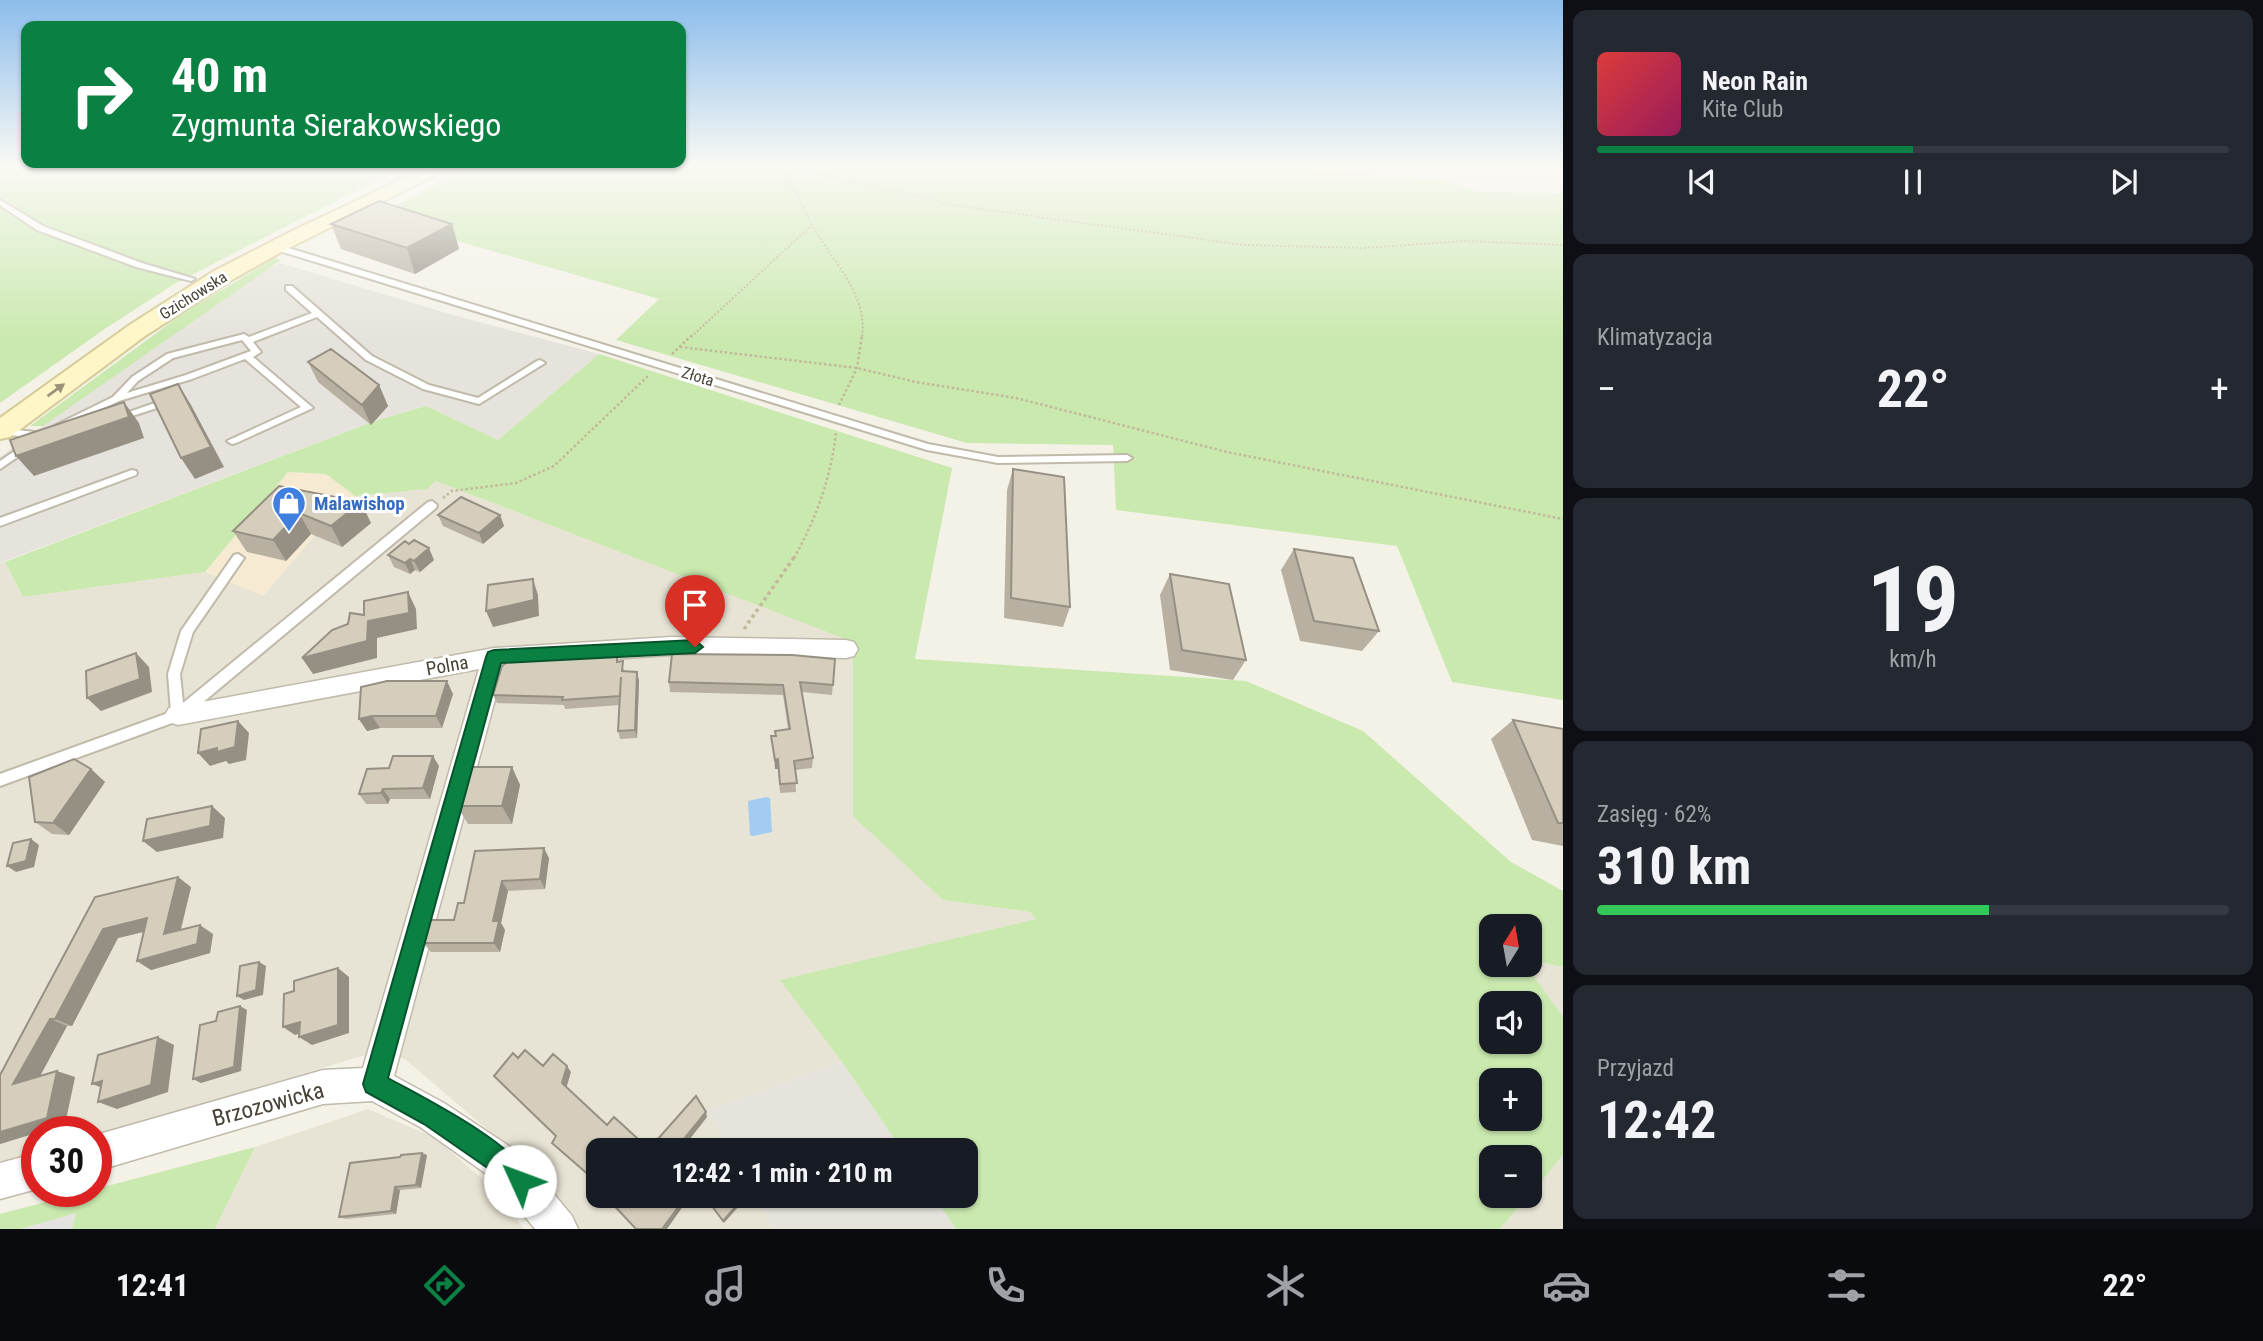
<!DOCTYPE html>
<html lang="pl">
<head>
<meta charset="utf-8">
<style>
	body { margin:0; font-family:"Roboto Condensed",sans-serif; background:#242831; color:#f1f3f6; height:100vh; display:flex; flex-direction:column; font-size:26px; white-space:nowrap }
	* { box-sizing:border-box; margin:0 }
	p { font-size:23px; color:#9ea1a6 }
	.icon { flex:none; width:38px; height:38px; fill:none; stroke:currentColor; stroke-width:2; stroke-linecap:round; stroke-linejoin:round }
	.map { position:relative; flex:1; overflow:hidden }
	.side { display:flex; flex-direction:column; gap:10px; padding:10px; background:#0d0f14; width:700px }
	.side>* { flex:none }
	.top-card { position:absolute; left:21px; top:21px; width:665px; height:147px; border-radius:14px; box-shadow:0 2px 5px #0004; background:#0b8043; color:#fff; overflow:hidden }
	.needle { width:46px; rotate:11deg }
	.buttons { position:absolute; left:1479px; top:914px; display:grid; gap:14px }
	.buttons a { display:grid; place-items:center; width:63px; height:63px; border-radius:14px; background:#171b24; box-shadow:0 2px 5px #0004; font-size:35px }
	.speed { position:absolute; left:21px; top:1116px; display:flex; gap:14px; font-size:35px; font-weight:700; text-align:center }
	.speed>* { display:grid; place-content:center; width:91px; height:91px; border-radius:50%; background:#171b24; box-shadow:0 2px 5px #0004; line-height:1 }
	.speed .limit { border:10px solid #d22; background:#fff; color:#111 }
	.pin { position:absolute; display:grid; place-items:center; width:60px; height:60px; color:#fff; margin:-72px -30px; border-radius:50% 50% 50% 0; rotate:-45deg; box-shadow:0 0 7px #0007 }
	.pin .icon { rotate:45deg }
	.me { position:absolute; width:77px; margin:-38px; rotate:313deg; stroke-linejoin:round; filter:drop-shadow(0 0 5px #0008) }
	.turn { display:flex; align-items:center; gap:24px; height:147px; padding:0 35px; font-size:32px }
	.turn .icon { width:91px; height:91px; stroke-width:2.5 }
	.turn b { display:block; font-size:49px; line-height:60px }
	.big { font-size:52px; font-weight:700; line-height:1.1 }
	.side .widget { flex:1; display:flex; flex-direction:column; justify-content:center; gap:10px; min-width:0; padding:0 24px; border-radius:14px; background:#242831 }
	.side .dial { align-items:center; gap:0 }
	.dial b { font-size:91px; line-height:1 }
	.song { display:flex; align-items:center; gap:21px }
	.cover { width:84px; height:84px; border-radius:10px; background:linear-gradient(135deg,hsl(0 70% 55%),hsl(330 70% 35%)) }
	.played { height:7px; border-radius:4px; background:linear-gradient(90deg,#0b8043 50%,#363941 50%) }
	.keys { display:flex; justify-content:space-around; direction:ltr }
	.heat { display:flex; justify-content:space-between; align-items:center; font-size:38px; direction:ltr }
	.charge { height:10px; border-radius:5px; background:linear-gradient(90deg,#34c759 62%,#363941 0) }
	.trip { position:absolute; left:586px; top:1138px; width:392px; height:70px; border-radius:14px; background:#171b24; box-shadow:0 2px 5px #0004; font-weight:700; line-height:70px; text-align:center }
	.menu { display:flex; height:112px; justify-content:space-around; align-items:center; background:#090b0e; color:#9ea1a6 }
	.menu .icon { width:49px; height:49px }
	.menu .selected { color:#0b8043 }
	.menu b { font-size:32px; color:#f1f3f6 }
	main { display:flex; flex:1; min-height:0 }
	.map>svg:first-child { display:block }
	.residential { fill:#e8e4d5 }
	.commercial { fill:#f6ead2 }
	.industrial { fill:#e6e3dc }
	.green { fill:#cae9af; fill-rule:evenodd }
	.parking { fill:#e5e3df }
	.water { fill:#a2cbf2 }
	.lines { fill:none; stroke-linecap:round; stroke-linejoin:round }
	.lane-casing { stroke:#c0baaa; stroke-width:4 }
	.street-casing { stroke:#c0baaa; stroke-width:3 }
	.secondary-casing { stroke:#d5ca96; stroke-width:4 }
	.path-far2 { stroke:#c2b89a; stroke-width:2; stroke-dasharray:2 2; stroke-linecap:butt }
	.path-far1 { stroke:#c2b89a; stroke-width:2.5; stroke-dasharray:2.5 2.5; stroke-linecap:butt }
	.path { stroke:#c2b89a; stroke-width:3.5; stroke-dasharray:3.5 3.5; stroke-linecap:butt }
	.lane { fill:#fff; fill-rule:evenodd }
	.street { fill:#fff; fill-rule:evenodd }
	.secondary { fill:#fff6c7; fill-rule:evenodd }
	.wall { fill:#b8b1a2 }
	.shaded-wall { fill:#969084 }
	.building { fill:#d6cebc; stroke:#969084; stroke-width:2 }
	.oneway { fill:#9a9377 }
	.route { fill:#0b8043; stroke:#07532c; stroke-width:2 }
	.labels { text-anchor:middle; stroke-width:6; stroke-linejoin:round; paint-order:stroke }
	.far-street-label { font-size:16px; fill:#484236; stroke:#fff }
	.shop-label { font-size:19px; font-weight:bold; fill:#366cbe; stroke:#fff; text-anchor:start }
	.street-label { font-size:19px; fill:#484236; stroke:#fff }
	.near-street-label { font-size:23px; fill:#484236; stroke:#fff }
</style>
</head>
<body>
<main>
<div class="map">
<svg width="1563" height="1229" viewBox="0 0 1563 1229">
	<rect width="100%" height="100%" fill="#f4f1e7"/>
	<path class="residential" d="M436 481 854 642 943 900 1030 912 1036 919 781 980 842 1062 708 1110 729 1150H598V1195H754L772 1229H580L525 1162 405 1059 375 1052 96 1137V1132H37V1156L0 1167V563L5 562 23 597 205 572 263 595 334 513 355 496 427 489Z
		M1530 960 1563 967V1017L1525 964H1530Z
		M368 1109 436 1138 492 1188 524 1229H215L255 1147Z
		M1563 1155V1229H1500L1530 1195Z"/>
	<path class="commercial" d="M288 472 326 474 355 496 334 513 263 596 205 572Z"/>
	<path class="industrial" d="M280 263 453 315 599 354 498 440 426 406 375 421 0 563V457L183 323 237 290 245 281Z
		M842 1062 902 1150H729L708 1110Z
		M754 1195H933L956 1229H772Z"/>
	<path class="green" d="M0 168H400L176 283 106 328 0 403Z
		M417 168H433L283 239 0 423V417L124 328 188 286Z
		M468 168H1301L1452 182 1478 192 1563 193V700L1452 682 1397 546 1116 510 1113 445 967 443 616 340 659 299 374 217Z
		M275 258 281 260 43 426H30L185 312Z
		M599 354 952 468 915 659 1246 681 1363 731 1511 862 1563 891V967L1530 960V926H1491V964H1525L1563 1017V1155L1530 1195V1157H1491V1195H1529L1500 1229H956L933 1195H966V1150H902L842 1062 780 980 1036 919 1030 912 943 900 853 816V642L436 481 427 489 355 496 326 474 288 472 205 572 23 597 5 562 375 421 426 406 498 440ZM1491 1003H1530V1041H1491ZM1491 1080H1530V1118H1491Z
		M255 1147 215 1229H0V1214L84 1192H96V1189Z"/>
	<path class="parking" d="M76 1213 72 1229H20Z"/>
	<path class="water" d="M766 797 770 798 772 832 753 836 750 835 748 801Z"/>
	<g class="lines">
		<g class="lane-casing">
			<path id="lane" d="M0 200 43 226 142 263 195 279 191 281 136 267 37 230 0 205Z
				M273 245H279L928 444 998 457 1127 455 1132 458 1127 461 998 463 927 450 273 249Z
				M286 286H292L372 356 429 385 478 398 537 361 540 360 545 363 479 404 423 389 366 360 317 317 253 342 261 352 253 357 313 408 236 443 232 444 227 441 301 407 245 359 192 379 119 401 64 427H58L56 425 113 397 132 377 167 354 244 334 249 337 312 313 286 290ZM242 340 251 351 186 375 127 393 138 381 173 358Z
				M169 398 174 401 172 403 117 421 112 418Z
				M0 428 43 433 48 436 43 439 2 434H0Z
				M28 442 33 445 32 447 0 469V461Z
				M132 470 136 471 137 473 136 475 0 526V518Z
				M432 501 437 505 436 508 183 719 0 786V774L171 712 168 674 181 631 234 555 238 554 244 558 193 632 180 674 183 703 428 502Z"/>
		</g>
		<g class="street-casing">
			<path id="street" d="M671 637 846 640 854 642 858 649 854 656 846 658 671 655 504 666 394 1076 444 1103 521 1154 572 1216 578 1229H535L495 1180 420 1127 372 1101 323 1104 96 1171V1135L323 1070 363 1068 479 669 178 725 169 722 165 715 169 708 494 648Z
				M37 1153V1189L0 1199V1163Z"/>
		</g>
		<g class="secondary-casing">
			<path id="secondary" d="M426 168H450L283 251 230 281 145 336 10 437 0 439V418L128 326 214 271 296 229Z"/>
		</g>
		<path class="path-far2" d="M781 168C794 187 802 206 812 225 832 262 868 293 862 337
			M795 168 953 205 1243 245 1363 248 1465 241 1563 245
			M691 337 812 225"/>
		<path class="path-far1" d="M680 347 857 368 916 382 1016 398 1227 452 1563 519
			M672 354 692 335
			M839 405 857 368 862 335
			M443 498 452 491 516 483 554 466 648 376
			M794 558C816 519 831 477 836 433"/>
		<path class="path" d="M744 629 795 556"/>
		<use href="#lane" class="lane"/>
		<use href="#street" class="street"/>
		<use href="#secondary" class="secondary"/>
	</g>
	<path class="wall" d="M331 224H452L459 249 415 274 341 249Z
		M308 362 379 385 388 406 371 425 318 382Z
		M1013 469 1070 607 1063 627 1004 618 1007 490Z
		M279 486 371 523 342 547 311 534 286 561 247 552 233 531Z
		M438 515H500L504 526 483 544 443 526Z
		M1294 549 1379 631 1362 651 1300 641 1281 570Z
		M388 555 434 560 420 572 415 570 410 574 394 567Z
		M1170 574 1246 660 1233 680 1170 670 1160 595Z
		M835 659 832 695 802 692 813 758 812 768 795 770 796 792 780 793 778 769H775L771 736H775L788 729 783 695 670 692 669 682Z
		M618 662 625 671 637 672 639 681 637 738 620 739 618 731 620 705 565 709 564 705 497 703 493 695Z
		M453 694 442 728H380L367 731 359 719Z
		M1513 720 1563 729V846L1532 840 1491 739Z
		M439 766 430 799H390L388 804H366L359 794Z
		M512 767 520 785 512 824H468L457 806Z
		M91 769 105 782 69 835 52 834 35 822Z
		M475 851 549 858 545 889 508 891 501 923 505 930 500 952H431L423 943 454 920 464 903Z
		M191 887 181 930 213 934 210 953 151 970 137 961 143 932 118 938 72 1026H67L40 1076 75 1077 65 1124 0 1144V1075L95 897Z
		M427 1155 421 1188 400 1190 396 1214 346 1219 339 1217 400 1157Z"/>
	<path class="shaded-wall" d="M452 224 459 249 415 274 407 248Z
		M178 384 191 405 224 467 195 479 181 458Z
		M379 385 388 406 371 425 362 405Z
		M124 402 139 423 144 438 34 476 16 456Z
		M361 502 371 523 342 547 331 526Z
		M299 513 311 534 286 561 273 540Z
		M500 515 504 526 483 544 479 533Z
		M429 548 434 560 420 572 414 561Z
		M410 559 415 570 410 574 405 563Z
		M533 579 538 595 539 616 493 627 486 611Z
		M408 592 416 609 417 629 377 638V658L313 674 302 658 368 621Z
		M136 653 149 667 152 692 101 711 87 698Z
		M637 672 639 681 637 738 635 730Z
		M447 681 453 694 442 728 436 716Z
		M372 716 380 728 367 731 359 719Z
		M238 721 249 733 246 760 229 764 226 761 210 766 198 753Z
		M433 756 439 766 430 799 423 788Z
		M778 759V769H775V760Z
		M512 767 520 785 512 824 502 806Z
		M91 769 105 782 69 835 53 823Z
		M383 789 390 799 388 804 381 793Z
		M212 806 225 818 223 838 157 852 143 841Z
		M31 839 39 845 34 867 16 872 7 866Z
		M544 848 549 858 545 889 540 879Z
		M178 877 191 887 177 944 164 934Z
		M502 881 508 891 501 923 505 930 500 952 494 943 493 921Z
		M147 918 160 928 118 938 72 1026 55 1019 103 929Z
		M200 925 213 934 210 953 151 970 137 961Z
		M259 962 266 966 263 995 244 1000 237 996Z
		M338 968 349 977V1033L312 1045 299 1037Z
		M240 1006 247 1010 241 1071 201 1083 193 1079Z
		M50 1019 67 1026 32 1091 13 1084Z
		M300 1022 312 1030 295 1035 283 1027Z
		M158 1037 174 1045 168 1092 117 1109 98 1102Z
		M567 1066 571 1072 566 1089 562 1083Z
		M57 1071 75 1077 65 1124 0 1144V1132Z
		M102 1081 111 1091 92 1084Z
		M706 1112 707 1117 686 1144 687 1148 686 1150H681L683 1140Z
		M422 1153 427 1155 421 1188 416 1185Z
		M395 1187 400 1190 396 1214 391 1211Z
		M687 1195H691L667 1229H662Z
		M746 1195 747 1197 724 1223 723 1221Z"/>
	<path class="building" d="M379 201 452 224 407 248 331 224Z
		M331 349 379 385 362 405 308 362Z
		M178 384 211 447 181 458 150 394Z
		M124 402 129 417 16 456 10 440Z
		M1013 469 1064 477 1070 607 1011 598Z
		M279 486 361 502 331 526 299 513 273 540 233 531Z
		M461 497 500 515 479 533 438 515Z
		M414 540 429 548 414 561 410 559 405 563 388 555 405 541 409 544Z
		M1294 549 1353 558 1379 631 1314 621Z
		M1170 574 1229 584 1246 660 1182 650Z
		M533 579 534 600 486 611 488 585Z
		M408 592 409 613 368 621 367 641 302 658 332 630 348 624 350 613 364 615V601Z
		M136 653 140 679 87 698 86 671Z
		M672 654 792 655 835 659 833 685 800 682 813 758 794 761 797 783 780 784 778 759 775 760 771 736H776L775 731 790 729 783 685 669 682Z
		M617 656V662L623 661 622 671 637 672 635 730 618 731 621 677 620 696 562 700 563 697 493 695 502 666 507 662Z
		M387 681H447L436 716H372L359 719 361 687Z
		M1513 720 1563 729V823H1558Z
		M238 721 235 747 217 752V748L198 753 201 729Z
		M393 756H433L423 788 383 789 381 793 359 794 367 769 389 768Z
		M74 759 91 769 53 823 35 822 29 777Z
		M468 767H512L502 806H457Z
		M212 806 210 826 143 841 147 819Z
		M31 839 26 861 7 866 13 843Z
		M544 848 540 879 502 881 493 921H499L494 943H423L428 920H454L458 903H464L475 851Z
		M178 877 164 934 200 925 197 944 137 961 147 918 103 929 55 1019H50L13 1084 57 1071 47 1118 0 1132V1075L95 897Z
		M259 962 256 990 237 996 240 966Z
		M338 968V1025L299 1037 300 1022 283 1027 284 994 294 991V981Z
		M240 1006 234 1067 193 1079 200 1025 216 1021 218 1012Z
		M158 1037 151 1085 98 1102 102 1081 92 1084 98 1055Z
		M525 1050 543 1066 553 1054 567 1066 562 1083 607 1125 614 1117 649 1149 696 1096 706 1112 683 1140 686 1144 681 1150H598V1183L552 1143 556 1136 494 1076 513 1053 518 1058Z
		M422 1153 416 1185 395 1187 391 1211 339 1217 350 1163 400 1157 401 1155Z
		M612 1195H687L662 1229H636L609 1200Z
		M704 1195H746L723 1221Z"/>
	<defs><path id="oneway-solid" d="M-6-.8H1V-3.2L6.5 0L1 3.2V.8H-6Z" transform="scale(1.75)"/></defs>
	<use class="oneway" href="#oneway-solid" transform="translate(56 390) rotate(-36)"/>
	<linearGradient id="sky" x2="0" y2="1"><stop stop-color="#8cbdec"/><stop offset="0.49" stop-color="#faf9f4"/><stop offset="1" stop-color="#faf9f4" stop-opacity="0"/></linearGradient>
	<rect width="1563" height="340" fill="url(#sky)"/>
	<path class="route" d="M695 640 703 647 695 653 501 663 388 1078C424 1098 517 1144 532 1181L529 1190 520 1194 511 1190 499 1176 424 1124 366 1092 363 1084 486 657 488 652 494 650Z"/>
	<defs>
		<g id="shop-pin" transform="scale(1.75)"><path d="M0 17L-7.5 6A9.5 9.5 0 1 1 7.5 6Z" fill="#3f7fe0" stroke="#fff"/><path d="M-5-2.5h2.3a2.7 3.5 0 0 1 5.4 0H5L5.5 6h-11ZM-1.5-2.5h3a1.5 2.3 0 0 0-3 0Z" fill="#fff"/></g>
	</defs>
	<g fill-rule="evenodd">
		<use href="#shop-pin" x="289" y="503"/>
	</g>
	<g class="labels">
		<g class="far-street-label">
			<text transform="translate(193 295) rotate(-32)" y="6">Gzichowska</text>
			<text transform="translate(698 376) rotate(17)" y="6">Złota</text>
		</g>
		<g class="shop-label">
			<text x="314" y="510">Malawishop</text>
		</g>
		<g class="street-label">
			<text transform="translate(447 665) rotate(-10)" y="7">Polna</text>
		</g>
		<g class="near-street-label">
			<text transform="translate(268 1104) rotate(-15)" y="8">Brzozowicka</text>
		</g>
	</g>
</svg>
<div class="buttons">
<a><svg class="needle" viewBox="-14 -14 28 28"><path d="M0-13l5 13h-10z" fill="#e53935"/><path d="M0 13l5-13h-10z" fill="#9ea1a6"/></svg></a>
<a><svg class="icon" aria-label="sound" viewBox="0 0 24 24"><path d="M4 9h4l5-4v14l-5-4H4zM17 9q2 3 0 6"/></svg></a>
<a>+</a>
<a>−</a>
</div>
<div class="speed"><div class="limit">30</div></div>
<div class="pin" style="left:695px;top:647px;background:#d93025"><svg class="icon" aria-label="arrive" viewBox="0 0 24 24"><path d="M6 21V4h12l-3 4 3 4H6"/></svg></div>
<svg class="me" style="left:520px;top:1181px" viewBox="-20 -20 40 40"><circle r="19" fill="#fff"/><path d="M0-13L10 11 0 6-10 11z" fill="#0b8043"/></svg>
<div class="trip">12:42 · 1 min · 210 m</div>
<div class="top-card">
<div class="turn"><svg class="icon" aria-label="right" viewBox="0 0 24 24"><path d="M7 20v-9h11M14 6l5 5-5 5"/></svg><div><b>40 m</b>Zygmunta Sierakowskiego</div></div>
</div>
</div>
<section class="side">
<div class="widget">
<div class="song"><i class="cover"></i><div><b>Neon Rain</b><p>Kite Club</p></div></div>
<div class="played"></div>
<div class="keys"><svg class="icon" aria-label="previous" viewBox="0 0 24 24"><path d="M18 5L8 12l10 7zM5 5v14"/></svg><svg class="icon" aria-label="pause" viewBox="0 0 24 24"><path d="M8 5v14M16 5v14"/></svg><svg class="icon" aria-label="next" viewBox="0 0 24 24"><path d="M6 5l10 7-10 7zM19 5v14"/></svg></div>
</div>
<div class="widget"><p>Klimatyzacja</p>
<div class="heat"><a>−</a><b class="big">22°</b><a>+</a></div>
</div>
<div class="widget dial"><b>19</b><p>km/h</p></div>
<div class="widget"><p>Zasięg · 62%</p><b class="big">310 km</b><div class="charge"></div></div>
<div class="widget"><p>Przyjazd</p><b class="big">12:42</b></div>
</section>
</main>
<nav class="menu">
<b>12:41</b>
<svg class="icon selected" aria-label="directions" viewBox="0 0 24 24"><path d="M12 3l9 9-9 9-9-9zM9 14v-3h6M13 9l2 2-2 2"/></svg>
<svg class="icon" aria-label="music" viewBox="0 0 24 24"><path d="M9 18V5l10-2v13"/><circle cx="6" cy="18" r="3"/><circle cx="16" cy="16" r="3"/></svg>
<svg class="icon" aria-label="phone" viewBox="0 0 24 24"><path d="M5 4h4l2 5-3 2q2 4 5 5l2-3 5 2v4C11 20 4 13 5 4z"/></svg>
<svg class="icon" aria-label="climate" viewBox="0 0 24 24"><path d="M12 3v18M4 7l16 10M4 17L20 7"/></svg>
<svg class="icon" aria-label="car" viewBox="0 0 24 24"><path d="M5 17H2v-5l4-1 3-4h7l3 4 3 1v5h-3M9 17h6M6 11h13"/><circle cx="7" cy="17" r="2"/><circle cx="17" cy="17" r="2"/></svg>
<svg class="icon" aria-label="filters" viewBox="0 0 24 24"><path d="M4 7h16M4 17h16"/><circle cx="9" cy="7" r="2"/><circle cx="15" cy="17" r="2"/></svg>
<b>22°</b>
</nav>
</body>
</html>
